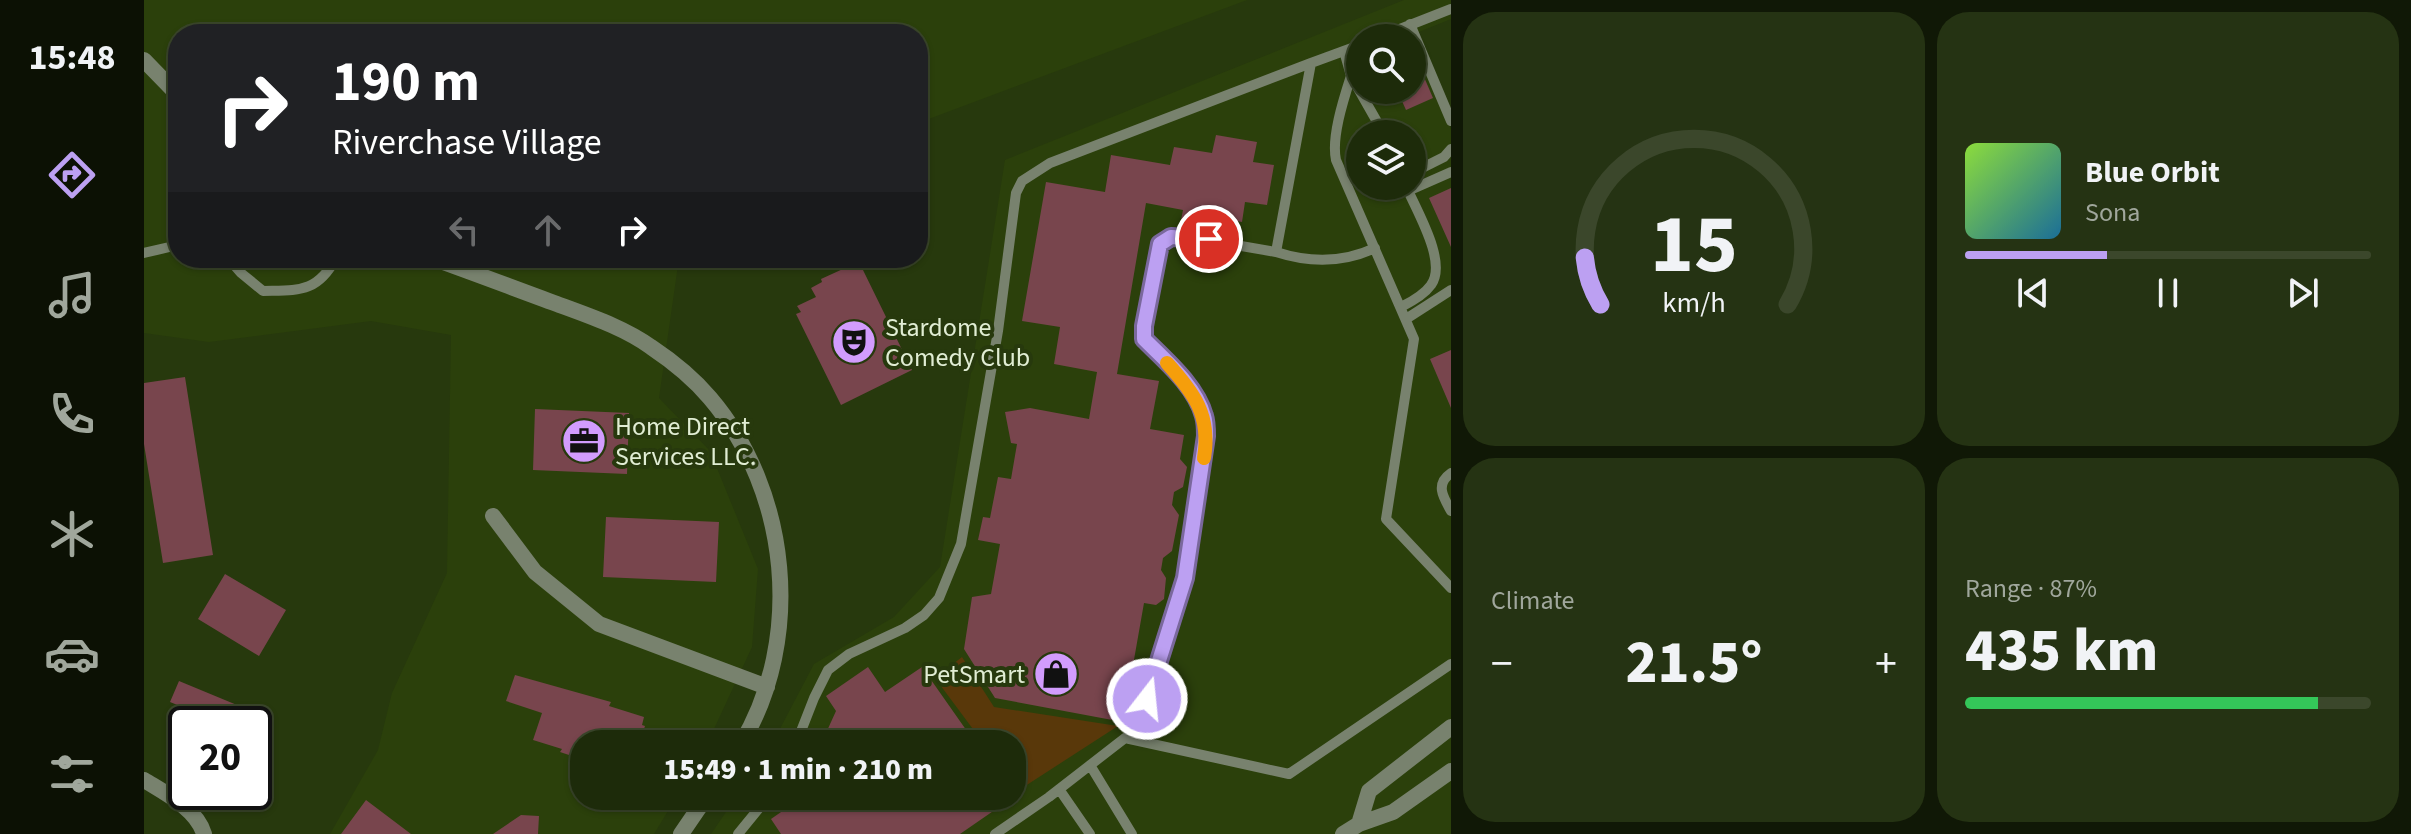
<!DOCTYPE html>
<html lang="en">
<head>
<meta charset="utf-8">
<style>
	body { margin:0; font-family:"Source Sans 3",sans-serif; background:#253313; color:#f1f3f6; height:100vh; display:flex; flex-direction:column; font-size:30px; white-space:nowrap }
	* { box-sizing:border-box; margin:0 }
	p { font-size:26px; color:#a0a79c }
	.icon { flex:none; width:44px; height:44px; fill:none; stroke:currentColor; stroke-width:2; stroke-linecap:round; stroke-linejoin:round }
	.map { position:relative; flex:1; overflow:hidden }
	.drawer { display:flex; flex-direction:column; gap:12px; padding:12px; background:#101806; width:960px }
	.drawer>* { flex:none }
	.guide { position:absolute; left:24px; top:24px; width:760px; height:244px; border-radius:32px; box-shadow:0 2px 6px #0004,0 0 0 2px #3b472b; background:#202124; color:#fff; overflow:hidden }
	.tools { position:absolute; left:1202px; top:24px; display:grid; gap:16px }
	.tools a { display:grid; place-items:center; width:80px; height:80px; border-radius:50%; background:#1d2b0a; box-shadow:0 2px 6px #0004,0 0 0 2px #3b472b; font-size:40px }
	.speed { position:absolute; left:24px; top:706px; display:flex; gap:16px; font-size:40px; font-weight:700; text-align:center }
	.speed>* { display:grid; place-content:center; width:104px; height:104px; border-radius:50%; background:#1d2b0a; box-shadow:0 2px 6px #0004,0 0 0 2px #3b472b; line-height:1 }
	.speed .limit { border:4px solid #111; border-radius:12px; background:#fff; color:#111 }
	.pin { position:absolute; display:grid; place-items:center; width:68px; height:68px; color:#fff; margin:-34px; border:4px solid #fff; border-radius:50%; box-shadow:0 2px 8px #0007 }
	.me { position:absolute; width:88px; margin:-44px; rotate:16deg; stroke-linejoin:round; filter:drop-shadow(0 0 6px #0008) }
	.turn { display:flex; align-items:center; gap:28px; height:168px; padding:0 32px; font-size:36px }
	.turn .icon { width:104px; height:104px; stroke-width:2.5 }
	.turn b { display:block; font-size:56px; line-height:68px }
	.lanes { display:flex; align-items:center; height:76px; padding:0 32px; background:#0003; justify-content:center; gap:40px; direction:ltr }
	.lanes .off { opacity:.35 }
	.big { font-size:60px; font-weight:800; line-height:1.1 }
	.drawer .widget { flex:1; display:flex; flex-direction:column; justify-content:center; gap:12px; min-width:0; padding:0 28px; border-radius:32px; background:#253313 }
	.drawer .dial { align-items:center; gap:0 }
	.dial svg { height:208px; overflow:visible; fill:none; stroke:#3b472b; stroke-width:7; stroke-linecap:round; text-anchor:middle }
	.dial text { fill:#f1f3f6; stroke:none }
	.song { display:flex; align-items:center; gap:24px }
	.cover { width:96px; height:96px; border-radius:12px; background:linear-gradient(135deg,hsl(90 70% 55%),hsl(200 70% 35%)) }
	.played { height:8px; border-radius:4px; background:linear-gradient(90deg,#bca0f2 35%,#3b472b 35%) }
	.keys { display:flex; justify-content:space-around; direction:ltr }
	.heat { display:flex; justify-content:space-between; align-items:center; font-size:44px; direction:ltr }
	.charge { height:12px; border-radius:6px; background:linear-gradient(90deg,#34c759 87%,#3b472b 0) }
	.drawer .tiles { flex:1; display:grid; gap:12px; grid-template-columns:repeat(2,1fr) }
	.trip { position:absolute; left:426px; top:730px; width:456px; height:80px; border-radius:32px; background:#1d2b0a; box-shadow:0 2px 6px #0004,0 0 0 2px #3b472b; font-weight:800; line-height:80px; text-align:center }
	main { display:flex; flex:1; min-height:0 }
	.tabs { display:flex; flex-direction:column; width:144px; justify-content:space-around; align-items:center; background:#0c1104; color:#a0a79c }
	.tabs .icon { width:56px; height:56px }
	.tabs .selected { color:#bca0f2 }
	.tabs b { font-size:36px; color:#f1f3f6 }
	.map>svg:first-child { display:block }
	.built { fill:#2b400b; fill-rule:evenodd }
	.green { fill:#59380a }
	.building { fill:#78454d }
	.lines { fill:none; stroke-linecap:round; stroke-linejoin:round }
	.service { stroke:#78826e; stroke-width:10 }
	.minor { stroke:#78826e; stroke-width:16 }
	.tertiary { stroke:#78826e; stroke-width:16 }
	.route-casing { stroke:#7a689d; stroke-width:20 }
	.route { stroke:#bca0f2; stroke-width:14 }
	.slow { stroke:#f59e0b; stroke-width:14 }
	.labels { text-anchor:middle; stroke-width:8; stroke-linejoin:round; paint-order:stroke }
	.poi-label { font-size:26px; fill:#e1edd4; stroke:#27390d; text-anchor:start }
</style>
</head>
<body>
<main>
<nav class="tabs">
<b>15:48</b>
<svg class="icon selected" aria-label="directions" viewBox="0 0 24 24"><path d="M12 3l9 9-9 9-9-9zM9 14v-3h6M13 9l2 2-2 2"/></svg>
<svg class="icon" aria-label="music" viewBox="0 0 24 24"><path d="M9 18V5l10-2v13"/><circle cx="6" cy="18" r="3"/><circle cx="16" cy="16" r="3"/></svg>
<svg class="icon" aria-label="phone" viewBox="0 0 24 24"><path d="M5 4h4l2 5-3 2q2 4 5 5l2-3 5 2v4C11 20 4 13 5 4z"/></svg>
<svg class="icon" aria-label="climate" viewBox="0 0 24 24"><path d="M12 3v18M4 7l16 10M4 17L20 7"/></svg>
<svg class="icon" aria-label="car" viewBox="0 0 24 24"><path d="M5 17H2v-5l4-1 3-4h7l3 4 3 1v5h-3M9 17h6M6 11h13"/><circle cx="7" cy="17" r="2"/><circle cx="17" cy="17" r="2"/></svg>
<svg class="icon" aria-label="filters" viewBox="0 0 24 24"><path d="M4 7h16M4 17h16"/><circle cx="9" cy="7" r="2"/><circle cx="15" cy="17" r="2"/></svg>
</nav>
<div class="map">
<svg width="1307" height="834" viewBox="0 0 1307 834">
	<rect width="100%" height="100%" fill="#27390d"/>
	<path class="built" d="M0 0H1103L774 123V34H34V258H535L515 398 566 451 614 569 608 647 563 744H440V796H533L510 834H186L234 750 248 693 303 573 307 335 227 321 65 342 0 333Z
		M1260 0H1307V19L1265 36 1266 38H1216V90H1268V43L1307 129V834H567L593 796H868V744H628L670 664 750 617 796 567 861 160ZM1216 134H1268V186H1216Z"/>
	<path class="green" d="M818 657 850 707 974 726 875 790 868 781V744H840L791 678Z"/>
	<path class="building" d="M1268 49 1289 98 1262 110 1253 90H1268Z
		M1072 135 1113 142 1109 162 1130 165 1123 205 1101 202 1098 222 1080 219 1078 227 1037 220 1039 210 1002 203 973 374 1015 381 1006 429 1040 435 1036 459 1043 467 1039 487 1030 492 1028 505 1035 515 1028 551 1019 558 1017 570 1022 578 1020 599 1012 605 1000 603 979 722 851 698 820 649 828 597 847 594 856 544 834 540 839 517 846 518 854 477 867 479 873 444 867 443 861 412 886 408 945 419 953 372 910 364 916 327 878 321 902 182 961 192 967 155 1026 165 1030 147 1068 153Z
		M1307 188V247L1285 198Z
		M712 263 715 270 718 268 768 370 697 405 652 314 657 312 653 306 672 297 667 288 678 282 677 279Z
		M1307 350V408L1286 359Z
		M41 377 69 555 19 563 0 444V383Z
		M391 409 485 413 483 474 389 470Z
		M462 517 575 522 572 582 459 577Z
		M81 574 142 610 115 656 54 619Z
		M724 667 741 692 778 667 832 744H677L692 711 682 696Z
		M371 675 467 702 465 706 500 717 498 725 501 726 495 744H440V760L416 752 418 749 389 740 398 713 362 701Z
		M35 681 105 710 99 724H80L26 702Z
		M653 796H871L816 834H637L627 819 650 803Z
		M222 800 267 834H197Z
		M377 815 395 816 394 834H349Z"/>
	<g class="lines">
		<path class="service" d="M1266 24 1307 121
			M1233 38 1307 9
			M1200 51 1207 76
			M1240 134 1207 76C1200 98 1187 137 1192 160L1270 339 1242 519 1307 588
			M1268 173 1300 157 1307 149
			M1264 191 1307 172
			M1132 252C1166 263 1199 263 1231 248
			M0 253 34 245
			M84 258 97 273 119 291C155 290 173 293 192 258
			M1257 307C1267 302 1280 295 1287 285 1304 262 1272 210 1262 186
			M1262 319 1307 290
			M1307 473C1291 484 1299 497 1307 511
			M981 738 1145 774 1307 664
			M652 744 670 698 684 670 705 654 761 628 780 615 795 598 817 544 854 331 872 193 878 181 906 163 1167 63
			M946 765 988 834
			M915 789 946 834
			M594 834 625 796
			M851 834 905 797 981 738 994 731 1006 683 1041 578 1062 436C1059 394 1028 367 1000 339L1016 244 1027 237H1045L1132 252 1167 63 1216 45"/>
		<path class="minor" d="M0 60 34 95
			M288 258C330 273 372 289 413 304 445 316 479 327 507 347 528 361 550 379 566 398 646 492 660 639 597 744
			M349 516 391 572 455 624 623 687
			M0 780C21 793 53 809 60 834
			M537 834 563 796"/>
		<path class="tertiary" d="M1215 824 1225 791 1307 727
			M1199 834 1215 824 1249 812 1307 771"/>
	</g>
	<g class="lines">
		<g class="route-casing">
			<path id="route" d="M1003 699 1041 578 1062 436C1062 430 1062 422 1060 416 1052 386 1021 360 1000 339V326L1016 244 1027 237 1065 239"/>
		</g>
		<use href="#route" class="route"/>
		<path class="slow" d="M1023 363C1050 393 1067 415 1060 458"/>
	</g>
	<defs>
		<g id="theatre-disc" transform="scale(2.3)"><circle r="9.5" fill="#d29cfd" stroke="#27390d"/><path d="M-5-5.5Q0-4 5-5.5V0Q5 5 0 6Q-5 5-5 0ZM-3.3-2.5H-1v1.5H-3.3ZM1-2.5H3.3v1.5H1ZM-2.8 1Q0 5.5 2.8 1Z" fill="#111"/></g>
		<g id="office-disc" transform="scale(2.3)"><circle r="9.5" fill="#d29cfd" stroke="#27390d"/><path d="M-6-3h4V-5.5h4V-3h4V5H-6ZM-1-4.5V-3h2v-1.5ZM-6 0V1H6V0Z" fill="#111"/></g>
		<g id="shop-disc" transform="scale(2.3)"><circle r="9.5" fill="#d29cfd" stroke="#27390d"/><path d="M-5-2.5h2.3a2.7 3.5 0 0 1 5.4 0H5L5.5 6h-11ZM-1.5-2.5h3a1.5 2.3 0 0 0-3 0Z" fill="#111"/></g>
	</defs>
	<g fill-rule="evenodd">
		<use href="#theatre-disc" x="710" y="342"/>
		<use href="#office-disc" x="440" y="441"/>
		<use href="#shop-disc" x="912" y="674"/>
	</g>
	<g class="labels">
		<g class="poi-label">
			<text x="741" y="336">Stardome<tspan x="741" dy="30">Comedy Club</tspan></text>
			<text x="471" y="435">Home Direct<tspan x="471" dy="30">Services LLC.</tspan></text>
			<text x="881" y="683" text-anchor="end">PetSmart</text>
		</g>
	</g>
</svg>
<div class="tools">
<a><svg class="icon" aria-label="search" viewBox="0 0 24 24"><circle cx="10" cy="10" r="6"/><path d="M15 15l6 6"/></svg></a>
<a><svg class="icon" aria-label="layers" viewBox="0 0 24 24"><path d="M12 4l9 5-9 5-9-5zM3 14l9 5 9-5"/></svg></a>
</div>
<div class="speed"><div class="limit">20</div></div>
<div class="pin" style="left:1065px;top:239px;background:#d93025"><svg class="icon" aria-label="arrive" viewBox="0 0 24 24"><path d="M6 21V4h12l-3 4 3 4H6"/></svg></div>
<svg class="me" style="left:1003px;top:699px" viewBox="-20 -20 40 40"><circle r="17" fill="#bca0f2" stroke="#fff" stroke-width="3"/><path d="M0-11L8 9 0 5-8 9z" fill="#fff"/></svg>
<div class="trip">15:49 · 1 min · 210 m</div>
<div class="guide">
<div class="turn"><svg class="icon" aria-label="right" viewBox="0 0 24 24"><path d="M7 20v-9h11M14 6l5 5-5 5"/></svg><div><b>190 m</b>Riverchase Village</div></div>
<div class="lanes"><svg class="icon off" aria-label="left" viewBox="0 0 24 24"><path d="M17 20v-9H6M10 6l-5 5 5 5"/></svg><svg class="icon off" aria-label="ahead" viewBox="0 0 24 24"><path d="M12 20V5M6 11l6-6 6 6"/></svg><svg class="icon" aria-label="right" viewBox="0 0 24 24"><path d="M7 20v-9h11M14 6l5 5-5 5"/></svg></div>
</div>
</div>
<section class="drawer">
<div class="tiles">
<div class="widget dial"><svg viewBox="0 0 100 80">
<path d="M14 69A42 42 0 1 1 86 69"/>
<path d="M14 69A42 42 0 0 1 8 51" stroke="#bca0f2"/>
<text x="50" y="56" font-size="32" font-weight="700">15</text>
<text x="50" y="72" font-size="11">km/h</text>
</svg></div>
<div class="widget">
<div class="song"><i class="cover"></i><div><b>Blue Orbit</b><p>Sona</p></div></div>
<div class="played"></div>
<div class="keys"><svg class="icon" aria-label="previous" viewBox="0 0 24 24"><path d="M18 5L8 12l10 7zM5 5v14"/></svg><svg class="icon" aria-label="pause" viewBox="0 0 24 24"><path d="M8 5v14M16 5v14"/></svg><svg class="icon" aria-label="next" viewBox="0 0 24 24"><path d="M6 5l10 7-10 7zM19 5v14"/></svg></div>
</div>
<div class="widget"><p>Climate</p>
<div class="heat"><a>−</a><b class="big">21.5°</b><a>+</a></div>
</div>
<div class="widget"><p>Range · 87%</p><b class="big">435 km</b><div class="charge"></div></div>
</div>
</section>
</main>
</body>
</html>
